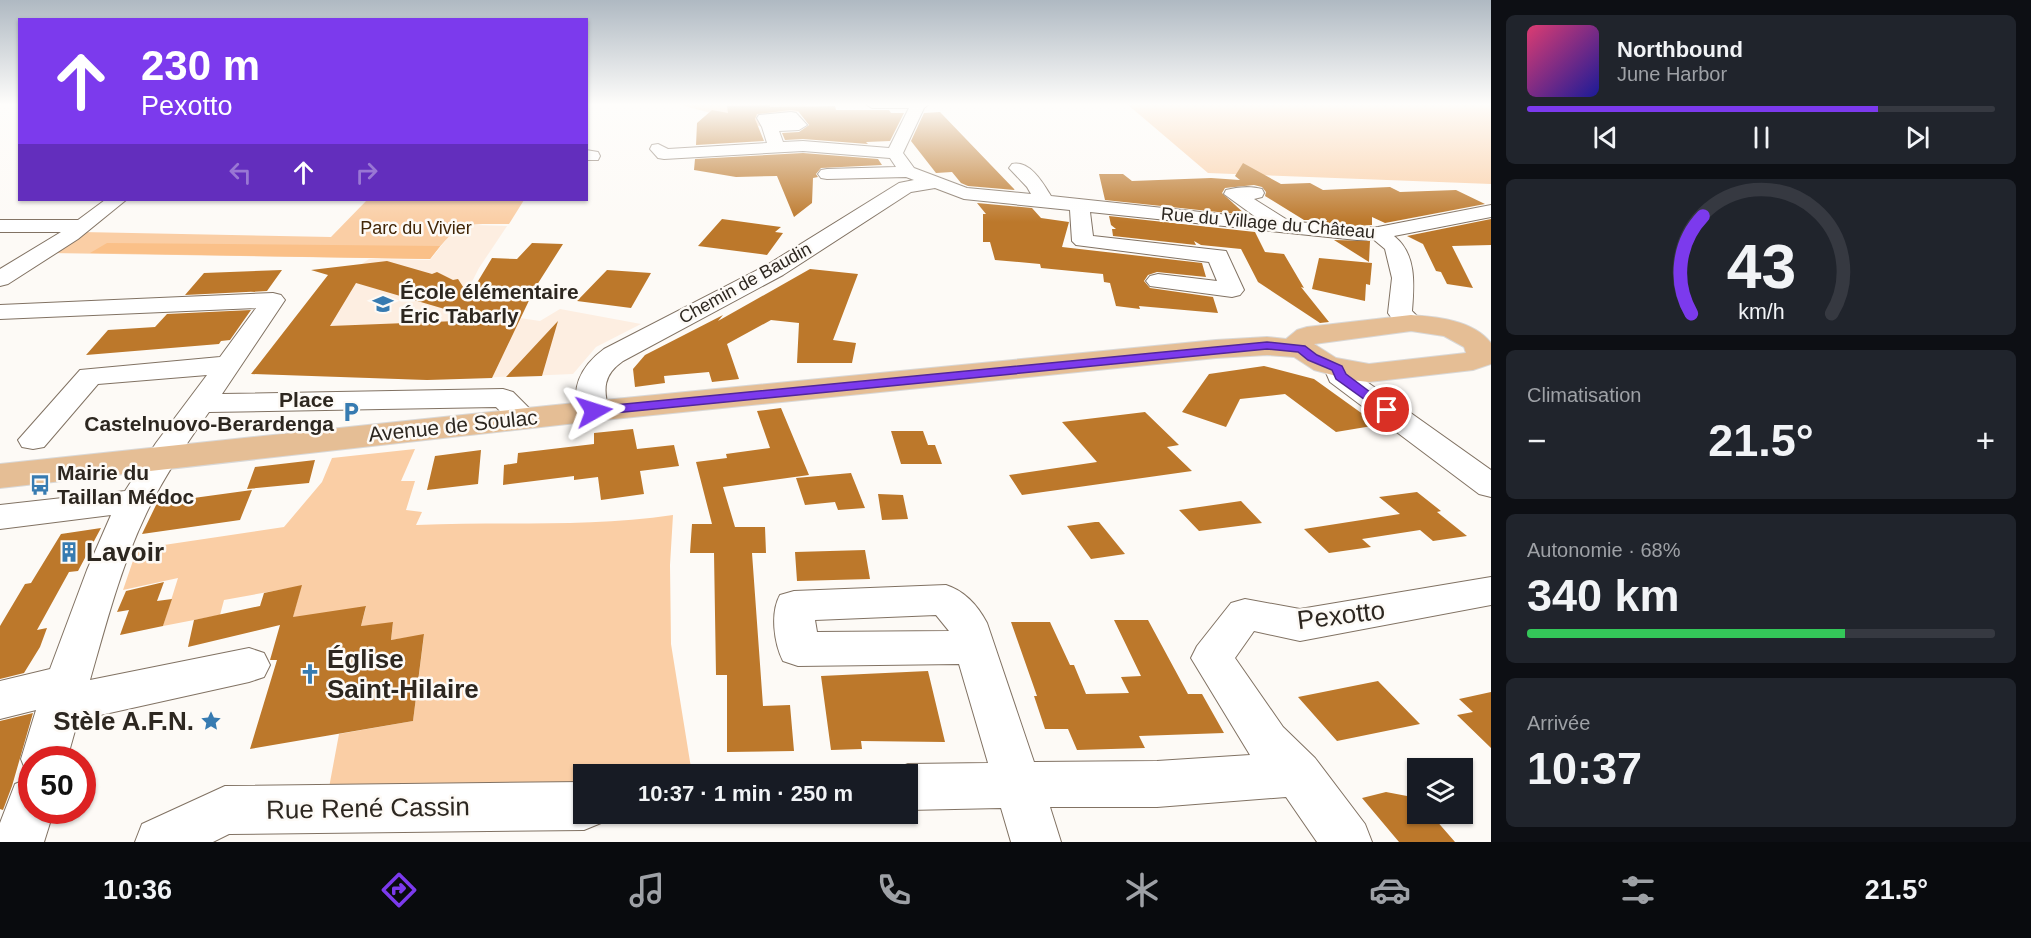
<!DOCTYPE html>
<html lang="fr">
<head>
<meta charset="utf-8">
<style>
	body { margin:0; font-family:Helvetica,sans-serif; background:#20242c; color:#f1f3f6; height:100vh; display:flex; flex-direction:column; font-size:22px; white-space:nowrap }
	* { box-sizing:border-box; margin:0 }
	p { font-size:20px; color:#9ea1a6 }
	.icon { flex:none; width:33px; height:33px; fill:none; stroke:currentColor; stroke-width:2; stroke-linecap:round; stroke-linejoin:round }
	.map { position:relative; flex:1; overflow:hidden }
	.drawer { display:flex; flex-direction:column; gap:15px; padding:15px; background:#0d0f14; width:540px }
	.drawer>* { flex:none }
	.top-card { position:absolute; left:18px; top:18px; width:570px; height:183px; border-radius:0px; box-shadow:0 2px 4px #0004; background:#7c3aed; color:#fff; overflow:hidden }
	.controls { position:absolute; left:1407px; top:758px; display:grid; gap:12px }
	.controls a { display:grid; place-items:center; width:66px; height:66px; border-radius:0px; background:#171b24; box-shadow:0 2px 4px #0004; font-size:30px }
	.speed { position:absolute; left:18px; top:746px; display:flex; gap:12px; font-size:30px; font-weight:700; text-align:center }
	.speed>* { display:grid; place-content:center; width:78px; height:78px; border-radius:50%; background:#171b24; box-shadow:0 2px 4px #0004; line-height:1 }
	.speed .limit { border:9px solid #d22; background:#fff; color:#111 }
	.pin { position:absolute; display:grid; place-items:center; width:51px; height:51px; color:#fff; margin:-26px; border:3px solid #fff; border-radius:50%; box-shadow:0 2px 6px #0007 }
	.me { position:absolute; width:66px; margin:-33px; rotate:84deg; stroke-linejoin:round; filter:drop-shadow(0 0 4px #0008) }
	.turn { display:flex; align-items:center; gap:21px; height:126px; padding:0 24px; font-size:27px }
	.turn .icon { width:78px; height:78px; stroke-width:2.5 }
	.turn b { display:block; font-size:42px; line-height:51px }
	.lanes { display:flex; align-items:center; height:57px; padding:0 24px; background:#0003; justify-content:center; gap:30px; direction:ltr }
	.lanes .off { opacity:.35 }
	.big { font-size:45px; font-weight:600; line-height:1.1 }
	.drawer .card { flex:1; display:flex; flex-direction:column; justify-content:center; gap:9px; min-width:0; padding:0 21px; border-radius:9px; background:#20242c }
	.drawer .dial { align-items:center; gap:0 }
	.dial svg { height:156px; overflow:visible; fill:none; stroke:#363941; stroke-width:7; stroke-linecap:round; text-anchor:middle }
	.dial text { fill:#f1f3f6; stroke:none }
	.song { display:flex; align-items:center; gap:18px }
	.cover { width:72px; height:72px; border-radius:9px; background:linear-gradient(135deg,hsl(340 70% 55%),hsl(240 70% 35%)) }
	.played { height:6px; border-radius:3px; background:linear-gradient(90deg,#7c3aed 75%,#363941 75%) }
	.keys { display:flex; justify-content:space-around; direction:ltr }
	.heat { display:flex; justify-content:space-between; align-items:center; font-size:33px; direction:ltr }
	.charge { height:9px; border-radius:4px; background:linear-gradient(90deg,#34c759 68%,#363941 0) }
	.trip { position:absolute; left:573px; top:764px; width:345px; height:60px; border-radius:0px; background:#171b24; box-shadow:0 2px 4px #0004; font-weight:600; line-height:60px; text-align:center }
	.tab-bar { display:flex; height:96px; justify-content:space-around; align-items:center; background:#090b0e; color:#9ea1a6 }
	.tab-bar .icon { width:42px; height:42px }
	.tab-bar .on { color:#7c3aed }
	.tab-bar b { font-size:27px; color:#f1f3f6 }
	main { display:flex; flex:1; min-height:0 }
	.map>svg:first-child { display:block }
	.built { fill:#fdeee1 }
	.green { fill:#facea5 }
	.water { fill:#fac088 }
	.building { fill:#bc782b; fill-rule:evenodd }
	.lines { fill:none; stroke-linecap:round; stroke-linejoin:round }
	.minor-casing { stroke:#817263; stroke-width:2 }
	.major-casing { stroke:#d9d8d7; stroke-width:2 }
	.minor { fill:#fff; fill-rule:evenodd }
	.major { fill:#e5be95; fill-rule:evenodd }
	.route { fill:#7c3aed; stroke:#51269a; stroke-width:1.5 }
	.labels { text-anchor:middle; stroke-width:5; stroke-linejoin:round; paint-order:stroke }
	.far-street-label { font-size:18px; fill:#2d2720; stroke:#fdfaf6 }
	.far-park-label { font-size:18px; fill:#422606; stroke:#fdfaf6 }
	.poi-label { font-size:21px; font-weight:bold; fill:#2d2720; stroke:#fdfaf6; text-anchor:start }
	.street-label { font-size:21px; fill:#2d2720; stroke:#fdfaf6 }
	.near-poi-label { font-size:26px; font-weight:bold; fill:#2d2720; stroke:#fdfaf6; text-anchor:start }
	.near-street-label { font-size:26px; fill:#2d2720; stroke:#fdfaf6 }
</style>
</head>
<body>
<main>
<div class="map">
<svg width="1491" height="842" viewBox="0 0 1491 842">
	<rect width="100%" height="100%" fill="#fdfaf6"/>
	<path class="built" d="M474 225 507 226 479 268 458 309 540 321 560 309 641 324 596 347 573 374 427 380 251 374 310 299 369 259 430 260 454 230Z"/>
	<path class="green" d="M677 104H808L774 130Z
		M1127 104H1491V184L1208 173Z
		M367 200H524L509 224C459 224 461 220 430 259L50 253 82 232 331 237Z
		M415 449 401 481H415L406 510 422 512 416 525C502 521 588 528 673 515L670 565 671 644 692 774H584L583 797 328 793 339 734 413 721 424 635 391 640 393 623 361 626 366 607 291 624 301 586 224 600 220 615 163 626 178 578 123 590 137 549 284 527 322 482 332 458Z"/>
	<path class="water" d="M107 243 440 246 430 259 90 253Z"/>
	<path class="building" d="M770 105V107L835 106 836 110H889L891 113H904L890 141 866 142 868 144 803 139 785 140 782 133 799 132 809 125 798 111 791 110 757 114 755 119 764 141 696 145 697 123 712 110 728 113 727 106Z
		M940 112 1015 190 968 186 961 183 952 172 936 173 911 141 924 113Z
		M803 153 878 159 882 165 821 168 816 174 818 177 813 178 812 203 794 217 777 176 736 177 694 170 695 159Z
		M1243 163 1281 184 1310 183 1323 190 1390 187 1400 192 1456 190 1485 204 1385 223 1372 217V225L1357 226 1326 223 1327 220H1304L1265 196 1266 192 1262 187 1254 185 1225 188 1222 193 1246 215 1105 200 1099 174H1123L1132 181 1211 178 1240 180 1235 176Z
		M977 203 1032 208 1041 218 1069 222 1062 247 1202 263 1206 277 1157 272 1148 275 1144 281 1150 288 1213 297 1218 313 1139 306 1140 309 1116 306 1110 283 1104 282 1103 274 1041 268 1040 264 995 260 990 242H983V214H986Z
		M1109 216 1255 232 1265 252 1284 254 1304 288 1301 287 1329 322 1320 323 1258 282 1241 249 1201 245 1194 241 1196 245 1113 236 1112 229H1116L1111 225Z
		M722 219 781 227 775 232 783 233 767 255 698 246Z
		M1491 219V245L1452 246 1473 288 1447 284 1441 272 1436 271 1423 244 1407 236Z
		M1334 240 1370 241 1369 262Z
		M532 243 563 244 535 288 492 378 427 380 251 374 328 275 311 270 387 261 432 274 437 272 453 280 458 279 469 296 492 258 517 259ZM356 283 482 320 330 326Z
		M1319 258 1372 263 1370 285 1366 284 1365 301 1312 289Z
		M810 269 858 274 833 340 856 343 852 363H797L799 323 771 320 727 344 739 379 712 382 709 372 664 376 665 383 635 387 633 369 645 355 723 315 718 321Z
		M282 270 267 291 185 295 204 273Z
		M607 270 651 273 631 308 577 301Z
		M251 310 230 340 221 341 219 344 86 355 108 330 155 327 167 314Z
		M558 321 542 376 506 377Z
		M1264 366 1314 379 1378 425 1336 432 1285 394 1240 399 1226 427 1182 412 1209 374Z
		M781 408 809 475 723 487 735 527H765L766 553H752L763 706 790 705 794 751 727 752V675H716L714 553H690L692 524H712L696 462 727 458 726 454 770 448 757 411Z
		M1145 412 1179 445 1167 447 1192 471 1022 495 1009 475 1097 462 1062 422Z
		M633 429 637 449 674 445 679 466 640 471 644 494 601 500 598 477 574 480V476L503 485 504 465 517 463 518 453 594 444V433Z
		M891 431H923L928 445H935L942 464H901Z
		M481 450 478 484 427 490 435 456Z
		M315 460 309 483 247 489 255 467Z
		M851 473 865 508 838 510 835 502 805 505 796 478Z
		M252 490 240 520 142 534 157 503Z
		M1417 492 1441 511 1437 512 1467 536 1433 541 1420 530 1362 539 1371 547 1329 553 1304 529 1400 514 1379 497Z
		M878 494 903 495 908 519 882 520Z
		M1241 501 1262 523 1199 531 1179 510Z
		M1095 522H1099L1125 554 1091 559 1067 526Z
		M101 528 78 571 69 572 37 630 47 628 40 647 24 673 0 679V626L25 584 31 583 61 534Z
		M865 550 870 579 797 581 795 552Z
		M164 582 157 601 172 599 163 626 120 635 129 610 117 612 126 591Z
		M302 585 293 617 366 606 361 626 393 622 391 640 424 634 413 721 250 749 277 660H270L280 625 188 647 194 620 260 606 264 593Z
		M1114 620H1148L1188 694H1202L1224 733 1139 736 1145 748 1077 750 1068 729H1045L1034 696H1037L1011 622H1050L1070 665H1074L1086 694 1129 693 1121 677 1141 676Z
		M928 671 945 742 861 741 862 749 831 750 821 676Z
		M1378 681 1420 724 1337 741 1298 697Z
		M1491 692V748L1457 715 1473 712 1459 699Z
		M33 713 12 786 3 810 0 809V721Z
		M1386 792 1407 796 1418 808V813H1422L1429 821 1435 819 1455 842H1399L1362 798Z"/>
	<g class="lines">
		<g class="minor-casing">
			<path id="minor" d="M865 104H929L924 108 903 153 914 168 967 188 1031 194 1027 187 1009 168 1012 164C1030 160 1043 183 1051 196L1257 218 1224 194 1226 190C1237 187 1251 186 1262 189L1264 193 1262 197 1254 199 1289 221 1357 228 1378 227 1491 205V217L1394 236C1417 254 1414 285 1412 311L1424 323 1420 328C1405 332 1396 325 1388 313L1392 278 1385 249 1373 239 1357 240 1090 212 1093 236 1226 251 1244 290 1240 295 1232 297 1150 286 1146 281 1150 276 1158 274 1217 281 1209 262 1076 245 1072 241 1070 210 964 199 935 188 911 192 783 275 623 361C603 375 603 389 609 411L604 417 594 420 584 417C566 392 582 365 604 349L767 265 899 183 914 180 906 177 827 179 821 178 818 174 821 170 827 169 896 167 890 158 803 151 664 159 658 158 650 149 652 145 658 144 668 149 767 143 762 127 757 118 759 115 791 112 796 113 807 125 799 130 779 131 783 142 803 141 889 148 909 108H872Z
				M586 150 598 152 600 156 598 160H586Z
				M105 200H126L78 239 8 284 0 286V269L61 232H0V220H78Z
				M273 293 281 295 285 300 222 394 503 389 513 392 540 419 536 425C516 430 509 420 496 407L209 412C186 444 163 478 146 514 121 566 106 624 90 680L249 648 264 653 270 665 264 677 249 682 78 720 67 759H32V776L27 774 21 759 36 710 0 719V681L50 669 87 570 111 515 0 529V505L125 491 156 443 207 375 98 384 44 447 33 449 22 447 18 440 80 370 220 357 256 308 0 319V305Z
				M1338 360 1348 362 1353 372 1491 470V497L1479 494 1330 382 1324 368 1328 362Z
				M1491 577V605L1300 641 1254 631 1235 658 1283 727 1315 758 1365 824 1372 842H1317L1286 797 1157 807H1050L1061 842H1011L1001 808 908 810V774H890L891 771 908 764 988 763 959 664 798 666 783 661C774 643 770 613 780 595L794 591 946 585C965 591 978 606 987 623L1034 762 1157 761 1250 755 1191 658 1197 646 1231 603 1245 599 1300 609ZM936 615 949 631 817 632 815 620Z
				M32 777V810H54L44 842H0V823L15 784Z
				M584 782V813H606L601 823 584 830 229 834 213 842H135L142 824 225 786Z"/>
		</g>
		<g class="major-casing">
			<path id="major" d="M1411 315C1438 317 1473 320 1491 343V364L1473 370 1369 382 1351 380 1314 370 1294 357 1267 355 1216 358 594 421 0 488V464L594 401 1216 340 1267 337 1286 339 1297 330 1307 327ZM1411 331 1444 336 1464 347 1466 353 1369 364 1336 358 1314 344Z"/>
		</g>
		<use href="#minor" class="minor"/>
		<use href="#major" class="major"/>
	</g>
	<linearGradient id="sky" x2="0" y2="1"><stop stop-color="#afb9c2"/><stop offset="0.47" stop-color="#fefdfb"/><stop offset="1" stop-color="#fefdfb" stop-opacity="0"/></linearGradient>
	<rect width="1491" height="222" fill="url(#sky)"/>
	<path class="route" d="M1267 342 1305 346 1317 355 1342 366 1346 374 1394 410 1387 414 1382 412 1336 379 1332 370 1308 360 1298 352 1267 349 594 415 587 411 594 407Z"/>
	<defs>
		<g id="school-bare" transform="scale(1.62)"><path d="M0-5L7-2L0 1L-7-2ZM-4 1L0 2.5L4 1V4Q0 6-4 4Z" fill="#377bb1" stroke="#fdfaf6" stroke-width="2.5" paint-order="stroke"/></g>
		<g id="parking-bare" transform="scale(1.62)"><path d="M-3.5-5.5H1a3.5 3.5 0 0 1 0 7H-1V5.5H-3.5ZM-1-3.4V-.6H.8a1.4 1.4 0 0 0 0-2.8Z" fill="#377bb1" stroke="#fdfaf6" stroke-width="2.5" paint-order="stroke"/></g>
		<g id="bus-bare" transform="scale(1.62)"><path d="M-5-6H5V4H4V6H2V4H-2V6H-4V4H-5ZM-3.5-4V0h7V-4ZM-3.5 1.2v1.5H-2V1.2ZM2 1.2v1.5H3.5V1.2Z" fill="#377bb1" stroke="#fdfaf6" stroke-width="2.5" paint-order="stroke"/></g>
		<g id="building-bare" transform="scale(1.62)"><path d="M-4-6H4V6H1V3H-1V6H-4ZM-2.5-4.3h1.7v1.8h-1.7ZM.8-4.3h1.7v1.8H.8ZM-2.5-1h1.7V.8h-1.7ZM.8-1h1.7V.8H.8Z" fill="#377bb1" stroke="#fdfaf6" stroke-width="2.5" paint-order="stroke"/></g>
		<g id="church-bare" transform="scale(1.62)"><path d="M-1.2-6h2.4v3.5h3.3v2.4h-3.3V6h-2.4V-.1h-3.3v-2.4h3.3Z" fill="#377bb1" stroke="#fdfaf6" stroke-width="2.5" paint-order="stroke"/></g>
		<g id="sight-bare" transform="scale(1.62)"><path d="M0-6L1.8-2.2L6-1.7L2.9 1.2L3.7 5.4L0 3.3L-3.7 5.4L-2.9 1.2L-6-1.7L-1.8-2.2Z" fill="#377bb1" stroke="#fdfaf6" stroke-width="2.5" paint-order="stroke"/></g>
	</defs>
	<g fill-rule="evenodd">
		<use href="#school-bare" x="383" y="304"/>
		<use href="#parking-bare" x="351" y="412"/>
		<use href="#bus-bare" x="40" y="485"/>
		<use href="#building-bare" x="69" y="552"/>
		<use href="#church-bare" x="310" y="674"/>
		<use href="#sight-bare" x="211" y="721"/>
	</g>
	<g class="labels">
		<g class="far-street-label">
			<text transform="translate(1268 223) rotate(5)" y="6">Rue du Village du Château</text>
			<text transform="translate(745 283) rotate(-29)" y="6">Chemin de Baudin</text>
		</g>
		<g class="far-park-label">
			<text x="416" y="234">Parc du Vivier</text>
		</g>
		<g class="poi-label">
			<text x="400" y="299">École élémentaire<tspan x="400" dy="24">Éric Tabarly</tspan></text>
			<text x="334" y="407" text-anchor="end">Place<tspan x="334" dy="24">Castelnuovo-Berardenga</tspan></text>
			<text x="57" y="480">Mairie du<tspan x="57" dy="24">Taillan Médoc</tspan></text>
		</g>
		<g class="street-label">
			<text transform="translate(453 426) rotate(-6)" y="7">Avenue de Soulac</text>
		</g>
		<g class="near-poi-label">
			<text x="86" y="561">Lavoir</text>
			<text x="327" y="668">Église<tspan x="327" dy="30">Saint-Hilaire</tspan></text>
			<text x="194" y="730" text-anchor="end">Stèle A.F.N.</text>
		</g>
		<g class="near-street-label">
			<text transform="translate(1341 615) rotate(-7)" y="9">Pexotto</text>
			<text transform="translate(368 808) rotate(-1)" y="9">Rue René Cassin</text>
		</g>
	</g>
</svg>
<div class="controls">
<a><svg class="icon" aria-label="layers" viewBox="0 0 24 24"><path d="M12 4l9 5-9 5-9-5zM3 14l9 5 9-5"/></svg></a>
</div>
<div class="speed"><div class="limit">50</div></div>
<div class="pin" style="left:1387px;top:410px;background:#d93025"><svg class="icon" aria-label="arrive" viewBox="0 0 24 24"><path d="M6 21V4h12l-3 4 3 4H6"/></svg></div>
<svg class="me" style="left:594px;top:411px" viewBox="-20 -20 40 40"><path d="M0-17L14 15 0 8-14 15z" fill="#7c3aed" stroke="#fff" stroke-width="4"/></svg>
<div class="trip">10:37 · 1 min · 250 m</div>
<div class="top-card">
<div class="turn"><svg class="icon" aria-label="ahead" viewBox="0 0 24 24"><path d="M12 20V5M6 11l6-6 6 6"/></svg><div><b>230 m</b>Pexotto</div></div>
<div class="lanes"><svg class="icon off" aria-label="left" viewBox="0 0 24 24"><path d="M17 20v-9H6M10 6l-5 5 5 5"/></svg><svg class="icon" aria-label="ahead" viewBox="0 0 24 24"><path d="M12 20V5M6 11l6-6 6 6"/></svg><svg class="icon off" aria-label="right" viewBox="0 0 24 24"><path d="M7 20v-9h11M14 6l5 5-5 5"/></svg></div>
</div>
</div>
<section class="drawer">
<div class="card">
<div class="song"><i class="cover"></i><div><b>Northbound</b><p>June Harbor</p></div></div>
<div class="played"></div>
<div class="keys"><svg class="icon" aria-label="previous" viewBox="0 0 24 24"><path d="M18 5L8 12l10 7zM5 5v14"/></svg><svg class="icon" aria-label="pause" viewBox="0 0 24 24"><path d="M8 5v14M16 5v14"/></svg><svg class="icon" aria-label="next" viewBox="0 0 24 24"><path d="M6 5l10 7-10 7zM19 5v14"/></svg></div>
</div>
<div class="card dial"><svg viewBox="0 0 100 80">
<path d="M14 69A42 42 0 1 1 86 69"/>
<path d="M14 69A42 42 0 0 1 20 19" stroke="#7c3aed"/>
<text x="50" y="56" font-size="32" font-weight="700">43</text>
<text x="50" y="72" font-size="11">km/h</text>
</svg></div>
<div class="card"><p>Climatisation</p>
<div class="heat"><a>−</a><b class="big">21.5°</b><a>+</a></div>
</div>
<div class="card"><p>Autonomie · 68%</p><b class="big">340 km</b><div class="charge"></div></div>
<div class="card"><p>Arrivée</p><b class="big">10:37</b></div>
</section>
</main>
<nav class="tab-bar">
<b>10:36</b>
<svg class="icon on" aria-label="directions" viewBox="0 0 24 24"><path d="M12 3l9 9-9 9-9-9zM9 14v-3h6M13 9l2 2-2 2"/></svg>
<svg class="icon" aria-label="music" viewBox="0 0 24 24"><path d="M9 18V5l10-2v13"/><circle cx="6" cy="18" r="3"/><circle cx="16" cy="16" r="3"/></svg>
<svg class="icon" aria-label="phone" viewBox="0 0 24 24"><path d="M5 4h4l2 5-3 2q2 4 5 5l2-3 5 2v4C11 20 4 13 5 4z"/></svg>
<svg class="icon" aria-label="climate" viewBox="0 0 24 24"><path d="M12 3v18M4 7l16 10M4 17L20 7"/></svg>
<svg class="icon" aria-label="car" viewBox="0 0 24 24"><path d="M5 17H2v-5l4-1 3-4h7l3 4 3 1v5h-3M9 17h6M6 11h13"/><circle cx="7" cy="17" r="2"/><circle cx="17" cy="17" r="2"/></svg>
<svg class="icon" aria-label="filters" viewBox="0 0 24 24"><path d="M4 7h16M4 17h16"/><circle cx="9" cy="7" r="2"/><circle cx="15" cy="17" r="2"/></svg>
<b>21.5°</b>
</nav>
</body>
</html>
